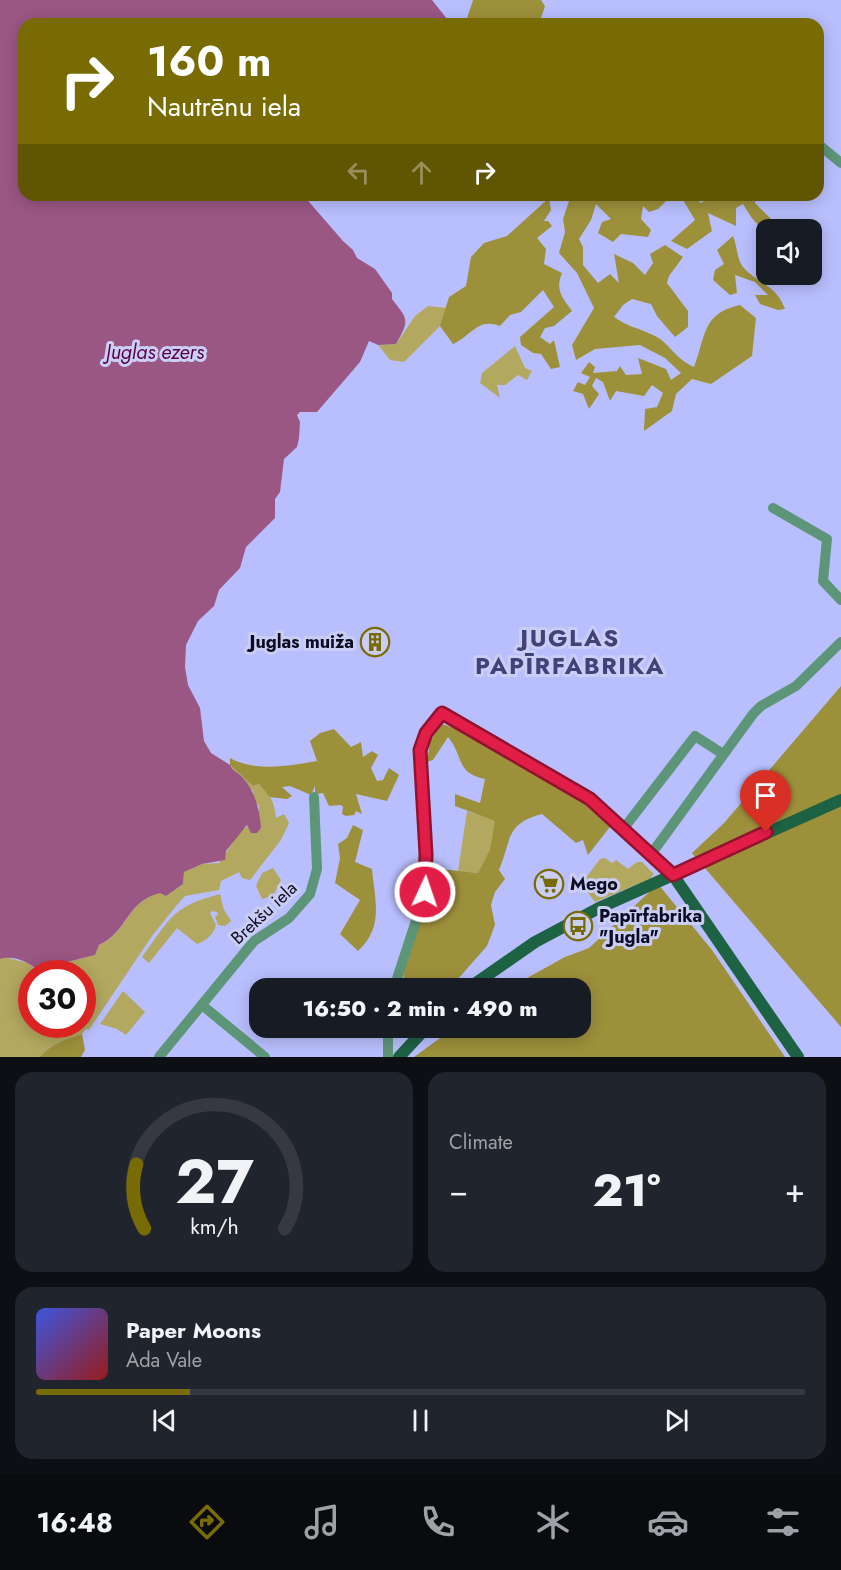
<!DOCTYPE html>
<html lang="en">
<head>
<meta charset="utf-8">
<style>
	body { margin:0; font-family:Jost,sans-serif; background:#20242c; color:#f1f3f6; height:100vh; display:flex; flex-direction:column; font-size:22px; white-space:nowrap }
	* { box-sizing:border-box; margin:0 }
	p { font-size:20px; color:#9ea1a6 }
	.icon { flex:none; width:33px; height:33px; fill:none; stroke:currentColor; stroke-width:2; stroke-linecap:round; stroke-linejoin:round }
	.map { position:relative; height:1057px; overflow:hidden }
	.side { display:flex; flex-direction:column; gap:15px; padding:15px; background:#0d0f14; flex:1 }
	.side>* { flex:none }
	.top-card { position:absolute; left:18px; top:18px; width:806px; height:183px; border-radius:18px; box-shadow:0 3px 15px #0003; background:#786b03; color:#fff; overflow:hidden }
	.tools { position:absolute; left:756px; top:219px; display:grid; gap:12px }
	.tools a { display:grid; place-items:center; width:66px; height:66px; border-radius:12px; background:#171b24; box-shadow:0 3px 15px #0003; font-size:30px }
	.speed { position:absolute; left:18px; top:960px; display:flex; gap:12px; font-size:30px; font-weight:700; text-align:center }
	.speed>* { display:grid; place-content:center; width:78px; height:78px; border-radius:50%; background:#171b24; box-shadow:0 3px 15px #0003; line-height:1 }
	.speed .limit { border:9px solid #d22; background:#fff; color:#111 }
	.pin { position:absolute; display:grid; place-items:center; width:51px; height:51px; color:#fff; margin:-62px -26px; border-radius:50% 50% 50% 0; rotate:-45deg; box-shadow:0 0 6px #0007 }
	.pin .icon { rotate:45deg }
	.me { position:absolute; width:66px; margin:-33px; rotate:3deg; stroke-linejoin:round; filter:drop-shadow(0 0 4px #0008) }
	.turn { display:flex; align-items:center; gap:21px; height:126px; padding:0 30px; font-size:27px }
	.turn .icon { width:78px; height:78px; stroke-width:2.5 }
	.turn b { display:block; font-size:42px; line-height:51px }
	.lanes { display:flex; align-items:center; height:57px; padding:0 30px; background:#0003; justify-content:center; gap:30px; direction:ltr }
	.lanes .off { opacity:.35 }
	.big { font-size:45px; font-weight:800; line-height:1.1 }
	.side .card { flex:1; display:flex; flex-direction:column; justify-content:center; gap:9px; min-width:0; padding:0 21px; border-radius:18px; background:#20242c }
	.side .dial { align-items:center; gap:0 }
	.dial svg { height:156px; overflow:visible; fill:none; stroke:#363941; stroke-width:7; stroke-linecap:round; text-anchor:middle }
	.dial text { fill:#f1f3f6; stroke:none }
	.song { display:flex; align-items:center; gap:18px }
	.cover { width:72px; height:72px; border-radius:9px; background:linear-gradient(135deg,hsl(230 70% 55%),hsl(0 70% 35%)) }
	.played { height:6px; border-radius:3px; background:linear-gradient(90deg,#786b03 20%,#363941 20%) }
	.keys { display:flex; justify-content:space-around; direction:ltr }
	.heat { display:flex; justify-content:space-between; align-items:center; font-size:33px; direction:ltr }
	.side .tiles { flex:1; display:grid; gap:15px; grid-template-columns:1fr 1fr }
	.card:last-child { grid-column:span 2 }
	.trip { position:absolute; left:249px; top:978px; width:342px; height:60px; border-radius:18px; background:#171b24; box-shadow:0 3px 15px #0003; font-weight:800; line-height:60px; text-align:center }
	.dock { display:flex; height:96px; justify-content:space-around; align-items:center; background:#090b0e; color:#9ea1a6 }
	.dock .icon { width:42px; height:42px }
	.dock .on { color:#786b03 }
	.dock b { font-size:27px; color:#f1f3f6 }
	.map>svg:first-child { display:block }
	.green { fill:#b3a860 }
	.forest { fill:#9d903b }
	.water { fill:#9a5784 }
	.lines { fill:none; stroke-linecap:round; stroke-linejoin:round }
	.minor { stroke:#5d9578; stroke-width:10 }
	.major { stroke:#1e6244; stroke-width:12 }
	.route-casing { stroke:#92132f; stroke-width:15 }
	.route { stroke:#e11d48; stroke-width:10 }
	.labels { text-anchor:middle; stroke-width:6; stroke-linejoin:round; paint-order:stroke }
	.poi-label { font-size:18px; font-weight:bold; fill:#0b0b21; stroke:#cacef5; text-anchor:start }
	.street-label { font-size:18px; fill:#0b0b21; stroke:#cacef5 }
	.water-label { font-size:20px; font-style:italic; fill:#590045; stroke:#cacef5 }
	.district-label { font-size:24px; font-weight:bold; letter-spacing:1.5px; fill:#414278; stroke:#cacef5 }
</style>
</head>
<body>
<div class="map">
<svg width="841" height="1057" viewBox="0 0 841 1057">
	<rect width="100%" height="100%" fill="#b9bffe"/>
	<path class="green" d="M428 306 447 308 440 326 404 362 390 360 378 345 396 344 415 316Z
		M515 346 525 368 532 371 527 380 518 375 505 385H497L500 398 480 383 482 373Z
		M230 765 253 786 259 784C270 792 275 804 276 818L284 814 289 823 281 840 250 880 242 878 239 872 221 881 219 890 185 896 176 906 152 936 89 1030 86 1029 82 1034C67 1039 50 1044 40 1057H0V959L4 957 28 963 39 973 32 974V1024H82V974L52 973 63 963 95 955 99 945C128 933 126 901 161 892L166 896 183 884 184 872 202 864 219 863 240 832 258 818 259 806 254 800 253 791 232 771Z
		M467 811 497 821 491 850 478 873 458 871Z
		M605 858 612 863 616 860 628 869 637 862H642L654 874 650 879 595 902 581 884 600 859Z
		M273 868 281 880 273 896 262 899 256 886 262 873Z
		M220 894 224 910 231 921 225 926 218 925 215 916 218 915 217 912 212 911 210 913 216 925C214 934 206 941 197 944L177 928 149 963 142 957C171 918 171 907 220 894Z
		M123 991 145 1012 126 1035 117 1029 100 1024Z"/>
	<path class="forest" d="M473 0H541L545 6 539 24H471L467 18Z
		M571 195H672L658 209 649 212 643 206 641 219 651 230 648 237 621 234 613 242 598 233 602 222 611 219 596 204 591 220 579 239 583 247V265L598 283 610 274 619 283 614 254 633 263 645 275 653 263 650 254 665 245 683 257 669 276 667 283 688 311V327L675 337 657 316 651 304 632 299 623 305 614 317C628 327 639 328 653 335 669 342 675 359 694 367 706 336 702 313 740 305L756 318 752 356 711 384 692 379 676 394 672 411 644 431 645 409 657 407 663 393 652 385 644 396 616 391 610 401 603 382 596 378 592 386 599 394 589 409 583 394 573 391 578 382 585 385 590 377 581 373 589 362 595 367 593 373 617 371 620 366 626 375 642 374 638 358 666 369 671 380 681 373 665 358 640 345 595 349 576 360 572 345 594 308 577 273 559 253 565 232 563 219Z
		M680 195H697L700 203 720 195H757L755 203 781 229C757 230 755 223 743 204L736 208V226L708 213 712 231 687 249 671 241 695 220Z
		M549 198 551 210 544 221H548L552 226 537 238 546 249 544 264 562 273C555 290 562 297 572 311L554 326 545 328 540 337 550 344 554 340 560 367 551 369 541 354 533 353 521 345 520 337 554 307 543 290 521 312 510 315 500 326C478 317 471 336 453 344L440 326 449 297 466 286 471 257 484 243 507 236Z
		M733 236C737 245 737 260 743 267 758 284 776 284 785 309L778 310 760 304 755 295H768L755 282 735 275 737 293 730 295 713 280 715 270 724 264 717 250Z
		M841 686V1027L692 853 724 823Z
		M442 724 457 729 580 798 613 823 588 855 583 840 576 843 542 814C505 824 512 839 499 870L505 879 495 892 491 905 495 925 487 946 450 988H403L404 973 432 881 440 869 478 873 490 850 495 821 455 806V794L480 803 485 779C455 773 464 756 448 737L433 760 427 762 430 741Z
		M334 729 351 747 361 742 363 757 372 751 378 755 371 768 377 781 383 780 389 768 399 775 387 801 356 794 362 814 356 811 354 815 346 816 342 814 343 807 341 805 329 806 323 793 315 794V786L311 795 290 786 282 787 292 796 287 799 270 797 259 784 253 786 230 765V758C255 772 289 766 317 761L310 741 320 733Z
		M353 825 363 830 355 862 372 869C375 901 384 927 358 951L340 934 360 900 335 883 340 858 338 844 347 838Z
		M658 884 712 950 785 1057H414L454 1028H580V988H509L565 957 589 948Z
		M82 1034 85 1050 81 1057H40C50 1044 67 1039 82 1034Z"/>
	<path class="water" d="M0 0H432L451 24H24V195H303L343 241 353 250 357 258 375 269 392 293V299C408 320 410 319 396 344L378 345 369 341 360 362 317 412H300L297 415 300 422 299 438 297 447 284 459 280 492 275 499V518L246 547 240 568 219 590 214 606 198 621 186 645 185 667 188 685 200 708 204 741 211 753 230 765C233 772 238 772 243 778 255 791 260 811 261 828L257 833H251L247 825 226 851 225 860 202 864 184 872 183 884 166 896 160 893C126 901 128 932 99 945L95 955 63 963 52 973H39C32 962 12 955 0 959Z"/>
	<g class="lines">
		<path class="minor" d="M818 144 841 163
			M773 508 827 539 823 581 841 600
			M624 828 695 736 723 754
			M652 853 753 714 761 706 796 686 841 642
			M394 988 422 902 426 878 420 750 426 733 442 713 590 799 652 853 673 875
			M202 1005 265 1057
			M159 1057 254 941 289 918 310 894 317 869 314 797
			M388 1057V1028"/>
		<path class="major" d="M673 875 798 1057
			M469 988 535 942 599 908 841 800
			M399 1057 426 1028"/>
	</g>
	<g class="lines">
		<g class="route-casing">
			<path id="route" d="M425 892 426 854 420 750 426 733 442 713 590 799 673 875 766 832"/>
		</g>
		<use href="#route" class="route"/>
	</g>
	<defs>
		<g id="building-ring" transform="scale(1.5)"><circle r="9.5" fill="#cacef5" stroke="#786b03" stroke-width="1.5"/><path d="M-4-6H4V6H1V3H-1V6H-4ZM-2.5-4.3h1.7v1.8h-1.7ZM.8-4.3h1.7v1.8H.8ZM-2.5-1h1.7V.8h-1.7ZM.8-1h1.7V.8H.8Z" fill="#786b03"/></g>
		<g id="supermarket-ring" transform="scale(1.5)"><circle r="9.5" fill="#cacef5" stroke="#786b03" stroke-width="1.5"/><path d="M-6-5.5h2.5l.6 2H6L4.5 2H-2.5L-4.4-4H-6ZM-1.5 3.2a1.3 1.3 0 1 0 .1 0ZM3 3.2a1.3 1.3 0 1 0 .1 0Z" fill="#786b03"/></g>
		<g id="bus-ring" transform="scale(1.5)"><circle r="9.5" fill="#cacef5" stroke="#786b03" stroke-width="1.5"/><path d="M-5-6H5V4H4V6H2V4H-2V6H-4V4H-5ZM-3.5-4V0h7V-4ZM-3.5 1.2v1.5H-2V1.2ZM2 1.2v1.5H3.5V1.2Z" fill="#786b03"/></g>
	</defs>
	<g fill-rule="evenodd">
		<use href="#building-ring" x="375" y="642"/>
		<use href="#supermarket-ring" x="549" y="884"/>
		<use href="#bus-ring" x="578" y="926"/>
	</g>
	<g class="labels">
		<g class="poi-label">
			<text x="354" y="648" text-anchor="end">Juglas muiža</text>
			<text x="570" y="890">Mego</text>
			<text x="599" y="922">Papīrfabrika<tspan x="599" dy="21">"Jugla"</tspan></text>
		</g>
		<g class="street-label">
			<text transform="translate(264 913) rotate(-43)" y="6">Brekšu iela</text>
		</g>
		<g class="water-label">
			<text x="155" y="359">Juglas ezers</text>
		</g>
		<g class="district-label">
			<text x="570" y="646">JUGLAS<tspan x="570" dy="28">PAPĪRFABRIKA</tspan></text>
		</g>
	</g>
</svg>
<div class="tools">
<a><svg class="icon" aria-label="sound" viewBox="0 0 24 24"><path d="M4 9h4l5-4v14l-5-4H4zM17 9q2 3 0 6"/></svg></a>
</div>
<div class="speed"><div class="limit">30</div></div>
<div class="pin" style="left:766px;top:832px;background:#d93025"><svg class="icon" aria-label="arrive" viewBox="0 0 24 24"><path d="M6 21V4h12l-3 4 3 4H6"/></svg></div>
<svg class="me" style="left:425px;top:892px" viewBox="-20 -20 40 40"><circle r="17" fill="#e11d48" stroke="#fff" stroke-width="3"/><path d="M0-11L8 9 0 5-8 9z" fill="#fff"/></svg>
<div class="trip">16:50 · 2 min · 490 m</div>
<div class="top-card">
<div class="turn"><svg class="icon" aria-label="right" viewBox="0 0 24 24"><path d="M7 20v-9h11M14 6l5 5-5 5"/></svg><div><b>160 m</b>Nautrēnu iela</div></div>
<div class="lanes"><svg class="icon off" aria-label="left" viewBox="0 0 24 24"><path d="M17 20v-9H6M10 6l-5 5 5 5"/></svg><svg class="icon off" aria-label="ahead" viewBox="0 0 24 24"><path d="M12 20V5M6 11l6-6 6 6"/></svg><svg class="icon" aria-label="right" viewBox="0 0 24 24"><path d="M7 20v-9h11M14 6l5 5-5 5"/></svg></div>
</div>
</div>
<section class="side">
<div class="tiles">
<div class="card dial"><svg viewBox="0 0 100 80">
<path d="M14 69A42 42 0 1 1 86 69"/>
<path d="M14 69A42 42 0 0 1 10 36" stroke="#786b03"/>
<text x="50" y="56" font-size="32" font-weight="700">27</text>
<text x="50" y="72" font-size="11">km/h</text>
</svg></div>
<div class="card"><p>Climate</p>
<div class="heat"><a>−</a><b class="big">21°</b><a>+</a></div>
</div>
<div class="card">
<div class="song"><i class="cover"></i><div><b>Paper Moons</b><p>Ada Vale</p></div></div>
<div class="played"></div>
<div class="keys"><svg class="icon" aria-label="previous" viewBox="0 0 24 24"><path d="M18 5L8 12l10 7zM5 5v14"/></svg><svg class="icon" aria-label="pause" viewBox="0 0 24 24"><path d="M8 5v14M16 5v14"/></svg><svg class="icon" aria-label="next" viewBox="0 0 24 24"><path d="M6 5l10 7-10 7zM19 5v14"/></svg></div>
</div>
</div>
</section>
<nav class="dock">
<b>16:48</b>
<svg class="icon on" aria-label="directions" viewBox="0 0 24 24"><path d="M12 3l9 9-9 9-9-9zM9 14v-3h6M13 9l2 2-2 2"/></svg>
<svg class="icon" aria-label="music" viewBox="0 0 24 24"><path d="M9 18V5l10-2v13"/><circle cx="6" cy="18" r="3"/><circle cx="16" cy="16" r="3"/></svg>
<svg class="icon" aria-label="phone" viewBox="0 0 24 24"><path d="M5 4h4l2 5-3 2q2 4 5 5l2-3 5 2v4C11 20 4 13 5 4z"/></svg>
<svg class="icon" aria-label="climate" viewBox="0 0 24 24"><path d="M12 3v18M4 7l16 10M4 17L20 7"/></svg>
<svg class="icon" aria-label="car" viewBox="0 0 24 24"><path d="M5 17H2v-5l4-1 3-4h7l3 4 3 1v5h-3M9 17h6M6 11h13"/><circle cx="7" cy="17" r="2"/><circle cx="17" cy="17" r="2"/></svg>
<svg class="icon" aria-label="filters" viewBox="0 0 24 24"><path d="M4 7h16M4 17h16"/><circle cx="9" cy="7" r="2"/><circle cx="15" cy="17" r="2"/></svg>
</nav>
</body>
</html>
